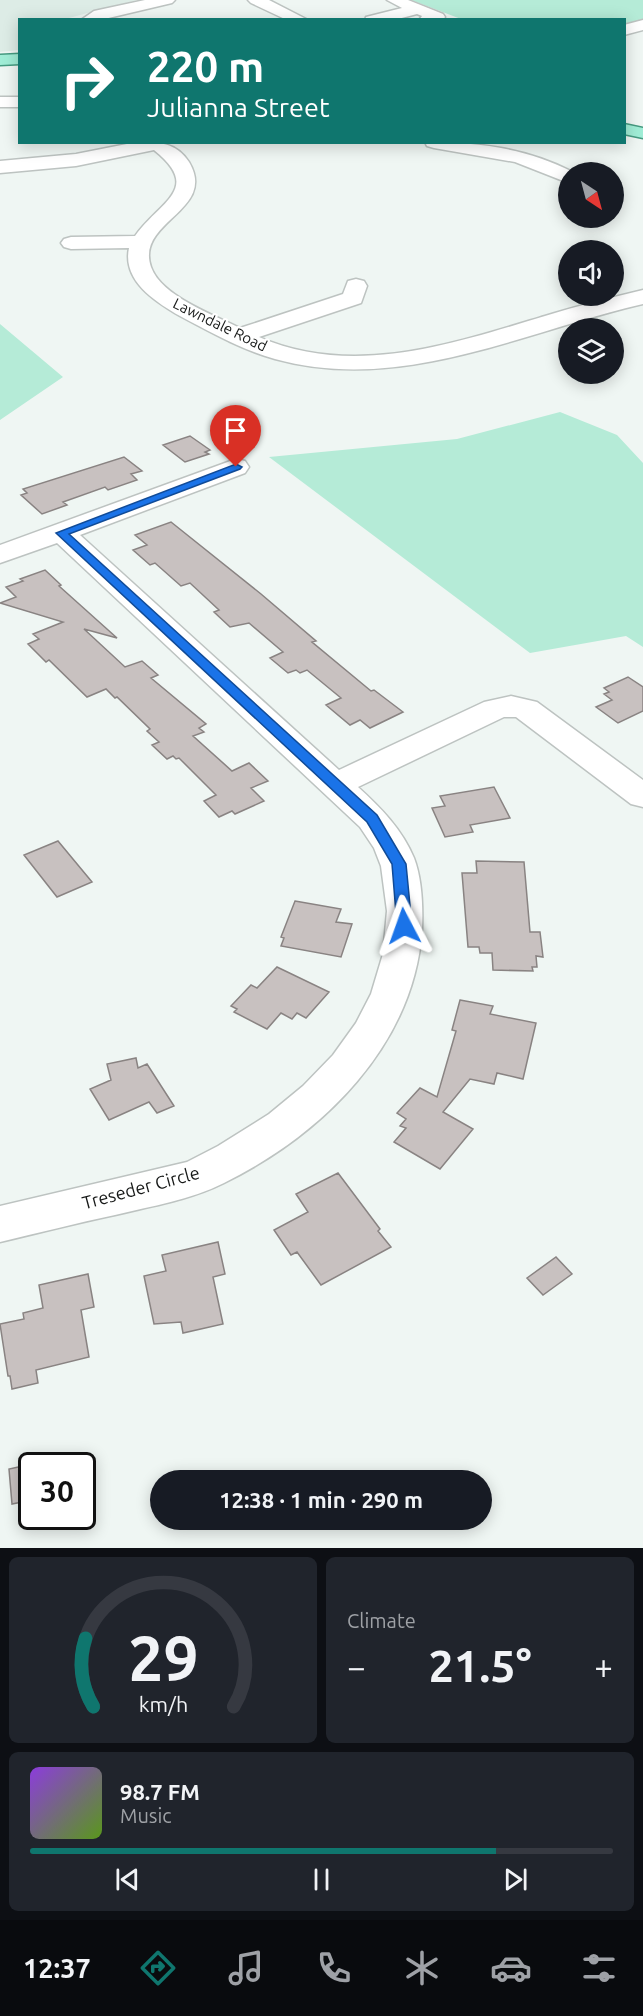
<!DOCTYPE html>
<html lang="en">
<head>
<meta charset="utf-8">
<style>
	body { margin:0; font-family:Ubuntu,sans-serif; background:#20242c; color:#f1f3f6; height:100vh; display:flex; flex-direction:column; font-size:22px; white-space:nowrap }
	* { box-sizing:border-box; margin:0 }
	p { font-size:20px; color:#9ea1a6 }
	.icon { flex:none; width:33px; height:33px; fill:none; stroke:currentColor; stroke-width:2; stroke-linecap:round; stroke-linejoin:round }
	.map { position:relative; height:1548px; overflow:hidden }
	.details { display:flex; flex-direction:column; gap:9px; padding:9px; background:#0d0f14; flex:1 }
	.details>* { flex:none }
	.banner { position:absolute; left:18px; top:18px; width:608px; height:126px; border-radius:0px; box-shadow:0 3px 15px #0003; background:#0f766e; color:#fff; overflow:hidden }
	.needle { width:39px; rotate:144deg }
	.controls { position:absolute; left:558px; top:162px; display:grid; gap:12px }
	.controls a { display:grid; place-items:center; width:66px; height:66px; border-radius:50%; background:#171b24; box-shadow:0 3px 15px #0003; font-size:30px }
	.speed { position:absolute; left:18px; top:1452px; display:flex; gap:12px; font-size:30px; font-weight:700; text-align:center }
	.speed>* { display:grid; place-content:center; width:78px; height:78px; border-radius:50%; background:#171b24; box-shadow:0 3px 15px #0003; line-height:1 }
	.speed .limit { border:3px solid #111; border-radius:9px; background:#fff; color:#111 }
	.pin { position:absolute; display:grid; place-items:center; width:51px; height:51px; color:#fff; margin:-62px -26px; border-radius:50% 50% 50% 0; rotate:-45deg; box-shadow:0 0 6px #0007 }
	.pin .icon { rotate:45deg }
	.me { position:absolute; width:66px; margin:-33px; rotate:356deg; stroke-linejoin:round; filter:drop-shadow(0 0 4px #0008) }
	.turn { display:flex; align-items:center; gap:21px; height:126px; padding:0 30px; font-size:27px }
	.turn .icon { width:78px; height:78px; stroke-width:2.5 }
	.turn b { display:block; font-size:42px; line-height:51px }
	.big { font-size:45px; font-weight:700; line-height:1.1 }
	.details .card { flex:1; display:flex; flex-direction:column; justify-content:center; gap:9px; min-width:0; padding:0 21px; border-radius:9px; background:#20242c }
	.details .dial { align-items:center; gap:0 }
	.dial svg { height:156px; overflow:visible; fill:none; stroke:#363941; stroke-width:7; stroke-linecap:round; text-anchor:middle }
	.dial text { fill:#f1f3f6; stroke:none }
	.song { display:flex; align-items:center; gap:18px }
	.cover { width:72px; height:72px; border-radius:9px; background:linear-gradient(135deg,hsl(270 70% 55%),hsl(90 70% 35%)) }
	.played { height:6px; border-radius:3px; background:linear-gradient(90deg,#0f766e 80%,#363941 80%) }
	.keys { display:flex; justify-content:space-around; direction:ltr }
	.heat { display:flex; justify-content:space-between; align-items:center; font-size:33px; direction:ltr }
	.details .tiles { flex:1; display:grid; gap:9px; grid-template-columns:1fr 1fr }
	.card:last-child { grid-column:span 2 }
	.trip { position:absolute; left:150px; top:1470px; width:342px; height:60px; border-radius:30px; background:#171b24; box-shadow:0 3px 15px #0003; font-weight:700; line-height:60px; text-align:center }
	.menu { display:flex; height:96px; justify-content:space-around; align-items:center; background:#090b0e; color:#9ea1a6 }
	.menu .icon { width:42px; height:42px }
	.menu .on { color:#0f766e }
	.menu b { font-size:27px; color:#f1f3f6 }
	.map>svg:first-child { display:block }
	.built { fill:#ddece6 }
	.green { fill:#b5ebd7 }
	.building { fill:#c8c1c0; stroke:#898382; stroke-width:1.5 }
	.lines { fill:none; stroke-linecap:round; stroke-linejoin:round }
	.minor-casing { stroke:#bdc3c1; stroke-width:3 }
	.major-casing { stroke:#469b81; stroke-width:3 }
	.minor { fill:#fff; fill-rule:evenodd }
	.major { fill:#a0edd6; fill-rule:evenodd }
	.route { fill:#1a73e8; stroke:#114b97; stroke-width:1.5 }
	.labels { text-anchor:middle; stroke-width:4.5; stroke-linejoin:round; paint-order:stroke }
	.far-street-label { font-size:15px; fill:#161817; stroke:#fff }
	.street-label { font-size:18px; fill:#161817; stroke:#fff }
</style>
</head>
<body>
<div class="map">
<svg width="643" height="1548" viewBox="0 0 643 1548">
	<rect width="100%" height="100%" fill="#eff6f3"/>
	<path class="built" d="M0 0H137L65 19 20 20 19 50 0 52Z"/>
	<path class="green" d="M411 0H643V25L624 30V20L461 19Z
		M0 324 63 377 0 420Z
		M560 412 617 435 643 463V647L626 636 530 653 269 457 457 439Z"/>
	<path class="building" d="M190 436 210 450 205 452 209 454 185 462 163 445Z
		M124 457 142 471 131 474 137 480 108 490 105 487 63 502 67 505 42 514 21 495 27 493 23 489Z
		M171 522 261 594 316 641 312 642 371 691 374 690 403 712 370 728 360 720 350 725 326 705 341 698 307 670 300 673 296 670 288 673 270 658 283 652 249 623 230 627 214 612 219 610 190 583 181 586 155 563 150 565 133 550 147 545 135 535Z
		M45 570 61 585 59 586 117 638 84 629 125 667 142 661 158 675 151 678 206 724 199 728 204 732 193 736 232 771 249 763 268 781 251 788 264 801 235 814 232 811 219 817 204 801 216 795 179 758 176 759 173 756 167 759 152 745 159 742 147 731 150 729 117 697 115 698 106 689 87 697 49 660 46 662 28 644 39 639 33 634 63 622 0 603 16 597 6 587 23 581 20 579Z
		M628 677 643 687V711L618 723 596 707 612 700 604 694 609 692 604 688Z
		M494 787 510 818 470 825 473 832 445 837 432 808 445 806 440 796Z
		M58 841 92 882 57 897 24 855Z
		M476 861 524 862 530 932H540L543 957 536 956 537 967H532L533 971 493 970 492 953H480L479 947H468L462 873H477Z
		M295 901 341 909 336 922 352 924 341 957 281 946 284 938 281 937Z
		M277 967 329 992 306 1018 297 1013 292 1019 281 1013 267 1029 234 1012 237 1009 231 1006 251 985 257 988Z
		M460 1000 493 1006 490 1014 536 1023 523 1079 497 1073 494 1084 470 1079 443 1112 473 1129 440 1169 394 1142 406 1128 400 1126 406 1119 397 1113 420 1088 437 1097 456 1031 452 1030Z
		M136 1058 138 1068 147 1064 174 1106 157 1113 149 1102 109 1120 90 1089 111 1080 107 1064Z
		M338 1173 380 1229 378 1231 391 1247 321 1285 297 1252 291 1255 274 1230 308 1212 296 1194Z
		M218 1242 225 1274 213 1277 223 1324 183 1333 181 1322 154 1324 144 1276 166 1271 162 1255Z
		M556 1257 572 1274 543 1295 527 1278Z
		M88 1274 94 1307 81 1310 89 1357 36 1370 38 1383 12 1389 10 1376H8L0 1324 24 1319 23 1313 43 1308 39 1285Z
		M32 1464V1500L12 1504 9 1469Z"/>
	<g class="lines">
		<g class="minor-casing">
			<path id="minor" d="M145 0H175L172 3 100 20H81L94 11Z
				M248 0H269L308 20H287L251 3Z
				M387 0H408L443 14 445 17 443 20H419L422 16 417 14 394 20H365L366 17 402 8Z
				M643 20V30L624 35V25Z
				M0 97H20V107H0Z
				M137 142C158 142 176 142 189 162 218 211 135 221 151 267 161 296 214 315 240 328L343 294 348 281 356 279 364 281 367 286 361 303 259 337C353 378 452 344 545 316 577 306 610 298 643 290V304C522 332 401 394 275 359 242 350 210 332 180 316 156 302 122 281 129 248L71 249 64 247 61 243 64 239 71 237 135 236C160 201 203 189 154 150L76 166 0 173V161L76 154Z
				M425 142C477 142 526 148 573 172H568V181L566 182 515 162 434 148 427 146Z
				M236 459 245 461 249 467 245 473 80 535 339 770 484 702 511 696 537 702 643 780V807L631 804 516 717H504L358 787C380 807 402 829 414 858 422 879 423 907 422 930 414 1045 323 1134 224 1183 190 1200 152 1206 115 1215 77 1223 38 1233 0 1242V1206L187 1162 218 1146 269 1114 303 1086 333 1055 356 1023 371 994 383 954 387 911 381 866 374 848 360 827 57 543 0 563V545Z"/>
		</g>
		<g class="major-casing">
			<path id="major" d="M20 54V64L0 65V55Z
				M624 124 643 128V138L624 134Z"/>
		</g>
		<use href="#minor" class="minor"/>
		<use href="#major" class="major"/>
	</g>
	<path class="route" d="M236 464 242 467 240 469 69 534 377 815 406 864 412 926 410 930H399L397 926 392 864 367 822 56 533Z"/>
	<g class="labels">
		<g class="far-street-label">
			<text transform="translate(220 325) rotate(26)" y="5">Lawndale Road</text>
		</g>
		<g class="street-label">
			<text transform="translate(141 1188) rotate(-15)" y="6">Treseder Circle</text>
		</g>
	</g>
</svg>
<div class="controls">
<a><svg class="needle" viewBox="-14 -14 28 28"><path d="M0-13l5 13h-10z" fill="#e53935"/><path d="M0 13l5-13h-10z" fill="#9ea1a6"/></svg></a>
<a><svg class="icon" aria-label="sound" viewBox="0 0 24 24"><path d="M4 9h4l5-4v14l-5-4H4zM17 9q2 3 0 6"/></svg></a>
<a><svg class="icon" aria-label="layers" viewBox="0 0 24 24"><path d="M12 4l9 5-9 5-9-5zM3 14l9 5 9-5"/></svg></a>
</div>
<div class="speed"><div class="limit">30</div></div>
<div class="pin" style="left:236px;top:467px;background:#d93025"><svg class="icon" aria-label="arrive" viewBox="0 0 24 24"><path d="M6 21V4h12l-3 4 3 4H6"/></svg></div>
<svg class="me" style="left:404px;top:926px" viewBox="-20 -20 40 40"><path d="M0-17L14 15 0 8-14 15z" fill="#1a73e8" stroke="#fff" stroke-width="4"/></svg>
<div class="trip">12:38 · 1 min · 290 m</div>
<div class="banner">
<div class="turn"><svg class="icon" aria-label="right" viewBox="0 0 24 24"><path d="M7 20v-9h11M14 6l5 5-5 5"/></svg><div><b>220 m</b>Julianna Street</div></div>
</div>
</div>
<section class="details">
<div class="tiles">
<div class="card dial"><svg viewBox="0 0 100 80">
<path d="M14 69A42 42 0 1 1 86 69"/>
<path d="M14 69A42 42 0 0 1 10 34" stroke="#0f766e"/>
<text x="50" y="56" font-size="32" font-weight="700">29</text>
<text x="50" y="72" font-size="11">km/h</text>
</svg></div>
<div class="card"><p>Climate</p>
<div class="heat"><a>−</a><b class="big">21.5°</b><a>+</a></div>
</div>
<div class="card">
<div class="song"><i class="cover"></i><div><b>98.7 FM</b><p>Music</p></div></div>
<div class="played"></div>
<div class="keys"><svg class="icon" aria-label="previous" viewBox="0 0 24 24"><path d="M18 5L8 12l10 7zM5 5v14"/></svg><svg class="icon" aria-label="pause" viewBox="0 0 24 24"><path d="M8 5v14M16 5v14"/></svg><svg class="icon" aria-label="next" viewBox="0 0 24 24"><path d="M6 5l10 7-10 7zM19 5v14"/></svg></div>
</div>
</div>
</section>
<nav class="menu">
<b>12:37</b>
<svg class="icon on" aria-label="directions" viewBox="0 0 24 24"><path d="M12 3l9 9-9 9-9-9zM9 14v-3h6M13 9l2 2-2 2"/></svg>
<svg class="icon" aria-label="music" viewBox="0 0 24 24"><path d="M9 18V5l10-2v13"/><circle cx="6" cy="18" r="3"/><circle cx="16" cy="16" r="3"/></svg>
<svg class="icon" aria-label="phone" viewBox="0 0 24 24"><path d="M5 4h4l2 5-3 2q2 4 5 5l2-3 5 2v4C11 20 4 13 5 4z"/></svg>
<svg class="icon" aria-label="climate" viewBox="0 0 24 24"><path d="M12 3v18M4 7l16 10M4 17L20 7"/></svg>
<svg class="icon" aria-label="car" viewBox="0 0 24 24"><path d="M5 17H2v-5l4-1 3-4h7l3 4 3 1v5h-3M9 17h6M6 11h13"/><circle cx="7" cy="17" r="2"/><circle cx="17" cy="17" r="2"/></svg>
<svg class="icon" aria-label="filters" viewBox="0 0 24 24"><path d="M4 7h16M4 17h16"/><circle cx="9" cy="7" r="2"/><circle cx="15" cy="17" r="2"/></svg>
</nav>
</body>
</html>
